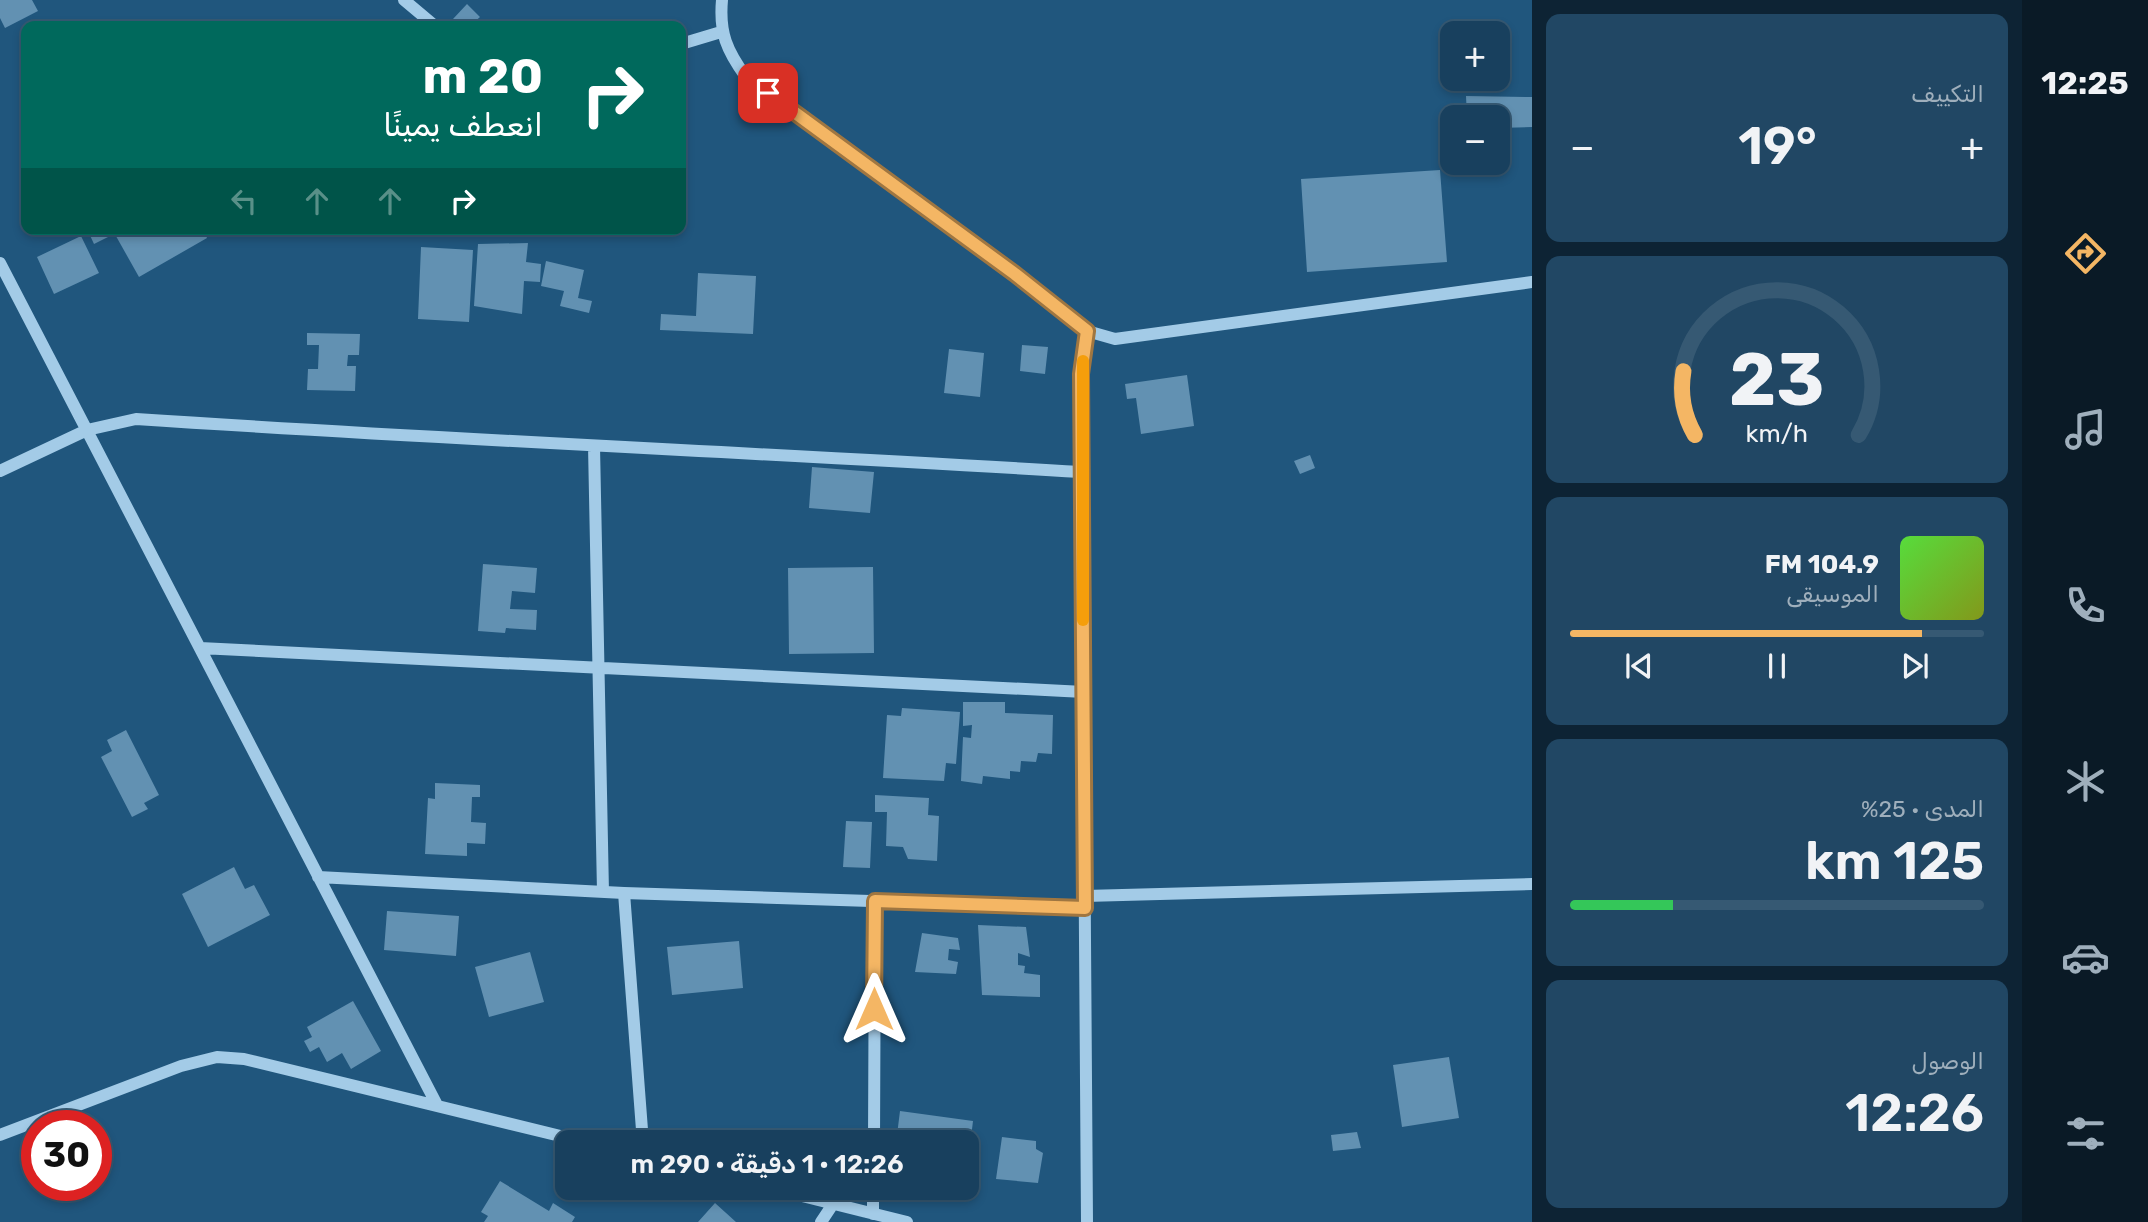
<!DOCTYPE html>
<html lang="ar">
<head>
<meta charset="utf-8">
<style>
	body { margin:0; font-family:Rubik,Cairo,sans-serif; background:#214764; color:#f1f3f6; direction:rtl; height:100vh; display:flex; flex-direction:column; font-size:26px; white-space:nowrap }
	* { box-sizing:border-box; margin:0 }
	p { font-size:23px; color:#9fafbc }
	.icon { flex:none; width:38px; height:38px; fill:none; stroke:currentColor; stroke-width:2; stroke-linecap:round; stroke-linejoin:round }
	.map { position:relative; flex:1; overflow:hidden; direction:ltr }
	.sheet { display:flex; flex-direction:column; gap:14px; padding:14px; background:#0d2334; width:490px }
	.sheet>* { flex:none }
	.guide { position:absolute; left:21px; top:21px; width:665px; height:214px; border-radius:14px; box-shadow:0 4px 10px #0003,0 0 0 2px #365973; direction:rtl; background:#00695c; color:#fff; overflow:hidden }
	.tools { position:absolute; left:1440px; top:21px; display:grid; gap:14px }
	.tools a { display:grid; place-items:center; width:70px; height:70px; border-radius:14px; background:#18405e; box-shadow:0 4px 10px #0003,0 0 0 2px #365973; font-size:35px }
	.speed { position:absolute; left:21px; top:1110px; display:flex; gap:14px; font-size:35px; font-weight:700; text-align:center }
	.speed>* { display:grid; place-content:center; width:91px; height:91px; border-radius:50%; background:#18405e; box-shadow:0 4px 10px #0003,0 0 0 2px #365973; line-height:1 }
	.speed .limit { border:10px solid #d22; background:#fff; color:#111 }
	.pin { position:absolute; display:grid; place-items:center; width:60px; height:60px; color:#fff; margin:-30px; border-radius:14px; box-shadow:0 4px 10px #0006 }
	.me { position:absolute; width:77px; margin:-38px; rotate:0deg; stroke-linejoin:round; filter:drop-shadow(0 0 5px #0008) }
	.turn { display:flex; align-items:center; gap:24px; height:147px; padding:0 28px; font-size:32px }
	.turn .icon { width:91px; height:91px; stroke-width:2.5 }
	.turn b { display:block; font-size:49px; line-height:60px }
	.lanes { display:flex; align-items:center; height:66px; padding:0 28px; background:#0003; justify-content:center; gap:35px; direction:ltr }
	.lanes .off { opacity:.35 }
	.big { font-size:52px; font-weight:600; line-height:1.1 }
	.sheet .card { flex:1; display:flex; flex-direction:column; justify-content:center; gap:10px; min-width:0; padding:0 24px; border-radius:14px; background:#214764 }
	.sheet .dial { align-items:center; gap:0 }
	.dial svg { height:182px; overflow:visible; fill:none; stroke:#365973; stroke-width:7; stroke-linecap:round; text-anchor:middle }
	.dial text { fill:#f1f3f6; stroke:none }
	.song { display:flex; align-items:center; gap:21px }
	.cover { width:84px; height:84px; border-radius:10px; background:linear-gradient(135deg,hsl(110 70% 55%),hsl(70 70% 35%)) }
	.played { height:7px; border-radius:4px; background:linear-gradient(90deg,#f4b664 85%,#365973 85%) }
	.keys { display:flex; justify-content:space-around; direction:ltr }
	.heat { display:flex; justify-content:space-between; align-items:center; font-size:38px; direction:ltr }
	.charge { height:10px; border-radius:5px; background:linear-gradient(90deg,#34c759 25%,#365973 0) }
	.trip { position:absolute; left:555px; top:1130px; width:424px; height:70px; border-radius:14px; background:#18405e; box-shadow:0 4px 10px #0003,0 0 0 2px #365973; font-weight:600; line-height:70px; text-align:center; direction:rtl }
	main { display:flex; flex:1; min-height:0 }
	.tab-bar { display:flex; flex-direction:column; width:126px; justify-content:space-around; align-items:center; background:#0a1a26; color:#9fafbc }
	.tab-bar .icon { width:49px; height:49px }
	.tab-bar .active { color:#f4b664 }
	.tab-bar b { font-size:32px; color:#f1f3f6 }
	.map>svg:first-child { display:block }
	.building { fill:#6291b2 }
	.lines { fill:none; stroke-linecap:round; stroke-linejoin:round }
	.minor { stroke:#a3cbe7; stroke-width:12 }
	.route-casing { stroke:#9f7641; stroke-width:18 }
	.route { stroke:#f4b664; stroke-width:12 }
	.slow { stroke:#f59e0b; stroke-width:12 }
</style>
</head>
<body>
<main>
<nav class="tab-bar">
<b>12:25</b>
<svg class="icon active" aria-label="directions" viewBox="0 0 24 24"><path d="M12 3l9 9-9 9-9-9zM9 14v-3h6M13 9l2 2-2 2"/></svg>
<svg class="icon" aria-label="music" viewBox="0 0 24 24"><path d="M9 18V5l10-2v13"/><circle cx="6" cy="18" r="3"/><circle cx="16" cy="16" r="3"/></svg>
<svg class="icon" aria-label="phone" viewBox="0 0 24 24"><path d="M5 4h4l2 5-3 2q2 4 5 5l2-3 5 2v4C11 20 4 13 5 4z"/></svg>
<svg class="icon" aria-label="climate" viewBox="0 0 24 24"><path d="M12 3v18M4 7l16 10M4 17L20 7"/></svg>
<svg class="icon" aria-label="car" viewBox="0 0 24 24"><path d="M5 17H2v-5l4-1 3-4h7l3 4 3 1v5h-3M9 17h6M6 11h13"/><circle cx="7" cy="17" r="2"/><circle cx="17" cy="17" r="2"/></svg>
<svg class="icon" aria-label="filters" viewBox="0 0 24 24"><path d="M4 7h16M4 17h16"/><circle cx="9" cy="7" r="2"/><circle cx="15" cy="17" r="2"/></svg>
</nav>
<section class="sheet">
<div class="card"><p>التكييف</p>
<div class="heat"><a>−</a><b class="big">19°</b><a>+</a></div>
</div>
<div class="card dial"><svg viewBox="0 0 100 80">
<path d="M14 69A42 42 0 1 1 86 69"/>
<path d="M14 69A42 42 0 0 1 9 41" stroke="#f4b664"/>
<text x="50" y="56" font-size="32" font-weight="700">23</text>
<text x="50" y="72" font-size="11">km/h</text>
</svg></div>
<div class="card">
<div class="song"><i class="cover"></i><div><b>104.9 FM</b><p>الموسيقى</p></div></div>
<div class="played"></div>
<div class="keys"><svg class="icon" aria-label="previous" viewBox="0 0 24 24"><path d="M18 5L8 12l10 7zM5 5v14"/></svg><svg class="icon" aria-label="pause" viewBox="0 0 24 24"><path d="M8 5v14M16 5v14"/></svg><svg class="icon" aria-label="next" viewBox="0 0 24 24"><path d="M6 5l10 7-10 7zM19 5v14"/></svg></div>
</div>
<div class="card"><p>المدى · 25%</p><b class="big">125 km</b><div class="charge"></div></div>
<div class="card"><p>الوصول</p><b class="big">12:26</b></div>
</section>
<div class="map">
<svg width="1532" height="1222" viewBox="0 0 1532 1222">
	<rect width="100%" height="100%" fill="#20567d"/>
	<path class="building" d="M0 0H32L38 11 5 28 0 18Z
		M467 4 480 17 470 26H461L453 19Z
		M1466 96 1532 97V127L1498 128V117H1467Z
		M1440 170 1447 262 1307 272 1301 179Z
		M87 229H107L110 236 94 244Z
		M112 229H203L207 238 139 277Z
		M81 236 99 273 54 294 37 257Z
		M528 243 526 262 541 264 540 282 524 281 522 314 474 306 478 244Z
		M421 247 473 250 469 322 418 319Z
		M546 261 584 270 578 298 592 301 589 313 560 306 564 291 541 286Z
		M698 273 756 276 753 334 660 330 661 314 696 316Z
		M307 333 360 334 359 355H348L347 366H356L355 391 307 390 308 369H318L319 345H307Z
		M1022 345 1048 347 1045 374 1020 371Z
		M949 349 984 353 980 397 944 393Z
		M1187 375 1194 426 1141 434 1136 398 1127 399 1125 384Z
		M1310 455 1315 468 1300 474 1294 461Z
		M812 467 874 472 870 513 809 508Z
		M483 564 537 568 535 593 512 591 510 609 537 610 536 630 506 628 505 633 478 631Z
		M873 567 874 653 789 654 788 568Z
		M963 702H1005V713L1053 715 1052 754 1038 753 1036 762 1021 761 1020 772 1010 771V779L983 776 982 784 961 781 963 737 971 738 972 725 963 726Z
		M902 708 960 712 956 764 946 763 944 781 883 778 887 715 901 716Z
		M126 730 159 795 144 803 148 809 132 817 101 757 112 751 107 740Z
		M435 783 480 785V797H472L471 822 486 823 485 844 467 843V856L425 854 428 798 435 799Z
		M875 795 929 798 928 815 939 816 937 861 908 859 903 847 886 846 887 812H875Z
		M846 821 872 822 870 868 843 867Z
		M234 867 245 889 254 885 270 915 208 947 182 894Z
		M387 911 459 916 456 956 384 950Z
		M978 925 1026 927 1030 957 1018 953V965L1025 966 1024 973 1040 975V997L982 995Z
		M922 933 958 938 960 950 949 949 948 960 958 962 956 974 915 972Z
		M739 941 743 988 672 995 667 947Z
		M530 952 544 1002 489 1017 475 967Z
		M353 1001 381 1051 351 1069 342 1053 327 1062 319 1047 310 1052 304 1041 312 1037 307 1027Z
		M1449 1057 1459 1118 1402 1127 1393 1065Z
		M900 1111 973 1121 968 1163 966 1143H896Z
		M1357 1132 1361 1148 1333 1151 1331 1135Z
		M1002 1137 1036 1141V1149L1043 1153 1038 1183 996 1179Z
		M500 1181 549 1211 553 1203 575 1217 572 1222H484L488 1216 481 1212Z
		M715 1203 736 1222H698Z"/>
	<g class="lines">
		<path class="minor" d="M404 0 435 26
			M722 0C719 33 727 51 746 77L1015 274 1087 331 1115 339 1532 282
			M681 44 721 32
			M0 263 437 1105
			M594 446 603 892
			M0 471 87 430 136 419C451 440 766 453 1081 472
			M200 648 1084 692
			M318 877 624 893 1085 908
			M624 893 643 1143
			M1085 896 1532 884
			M0 1135 181 1066 217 1057 244 1059 589 1143
			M874 1143 875 901
			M770 1188 907 1222
			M873 1214V1188
			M821 1222 833 1204
			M1087 1222 1081 375 1087 331"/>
	</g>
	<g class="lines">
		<g class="route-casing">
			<path id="route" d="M768 93 1015 274 1087 331 1081 374 1085 908 875 901 874 1009"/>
		</g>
		<use href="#route" class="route"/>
		<path class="slow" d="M1083 620V361"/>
	</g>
</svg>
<div class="tools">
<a>+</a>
<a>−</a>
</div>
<div class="speed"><div class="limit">30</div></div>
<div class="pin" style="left:768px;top:93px;background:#d93025"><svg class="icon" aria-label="arrive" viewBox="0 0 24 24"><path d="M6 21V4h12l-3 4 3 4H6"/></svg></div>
<svg class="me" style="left:874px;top:1009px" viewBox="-20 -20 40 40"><path d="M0-17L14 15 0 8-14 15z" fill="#f4b664" stroke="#fff" stroke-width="4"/></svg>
<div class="trip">12:26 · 1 دقيقة · 290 m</div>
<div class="guide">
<div class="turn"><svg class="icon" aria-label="right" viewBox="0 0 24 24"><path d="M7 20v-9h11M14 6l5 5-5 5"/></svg><div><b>20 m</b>انعطف يمينًا</div></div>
<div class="lanes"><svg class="icon off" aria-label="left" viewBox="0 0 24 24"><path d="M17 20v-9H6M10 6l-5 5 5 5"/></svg><svg class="icon off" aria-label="ahead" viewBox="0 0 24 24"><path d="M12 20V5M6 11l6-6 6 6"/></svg><svg class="icon off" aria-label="ahead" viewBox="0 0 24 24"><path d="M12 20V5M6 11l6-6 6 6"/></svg><svg class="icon" aria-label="right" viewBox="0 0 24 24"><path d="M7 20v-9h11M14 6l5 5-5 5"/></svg></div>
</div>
</div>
</main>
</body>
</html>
